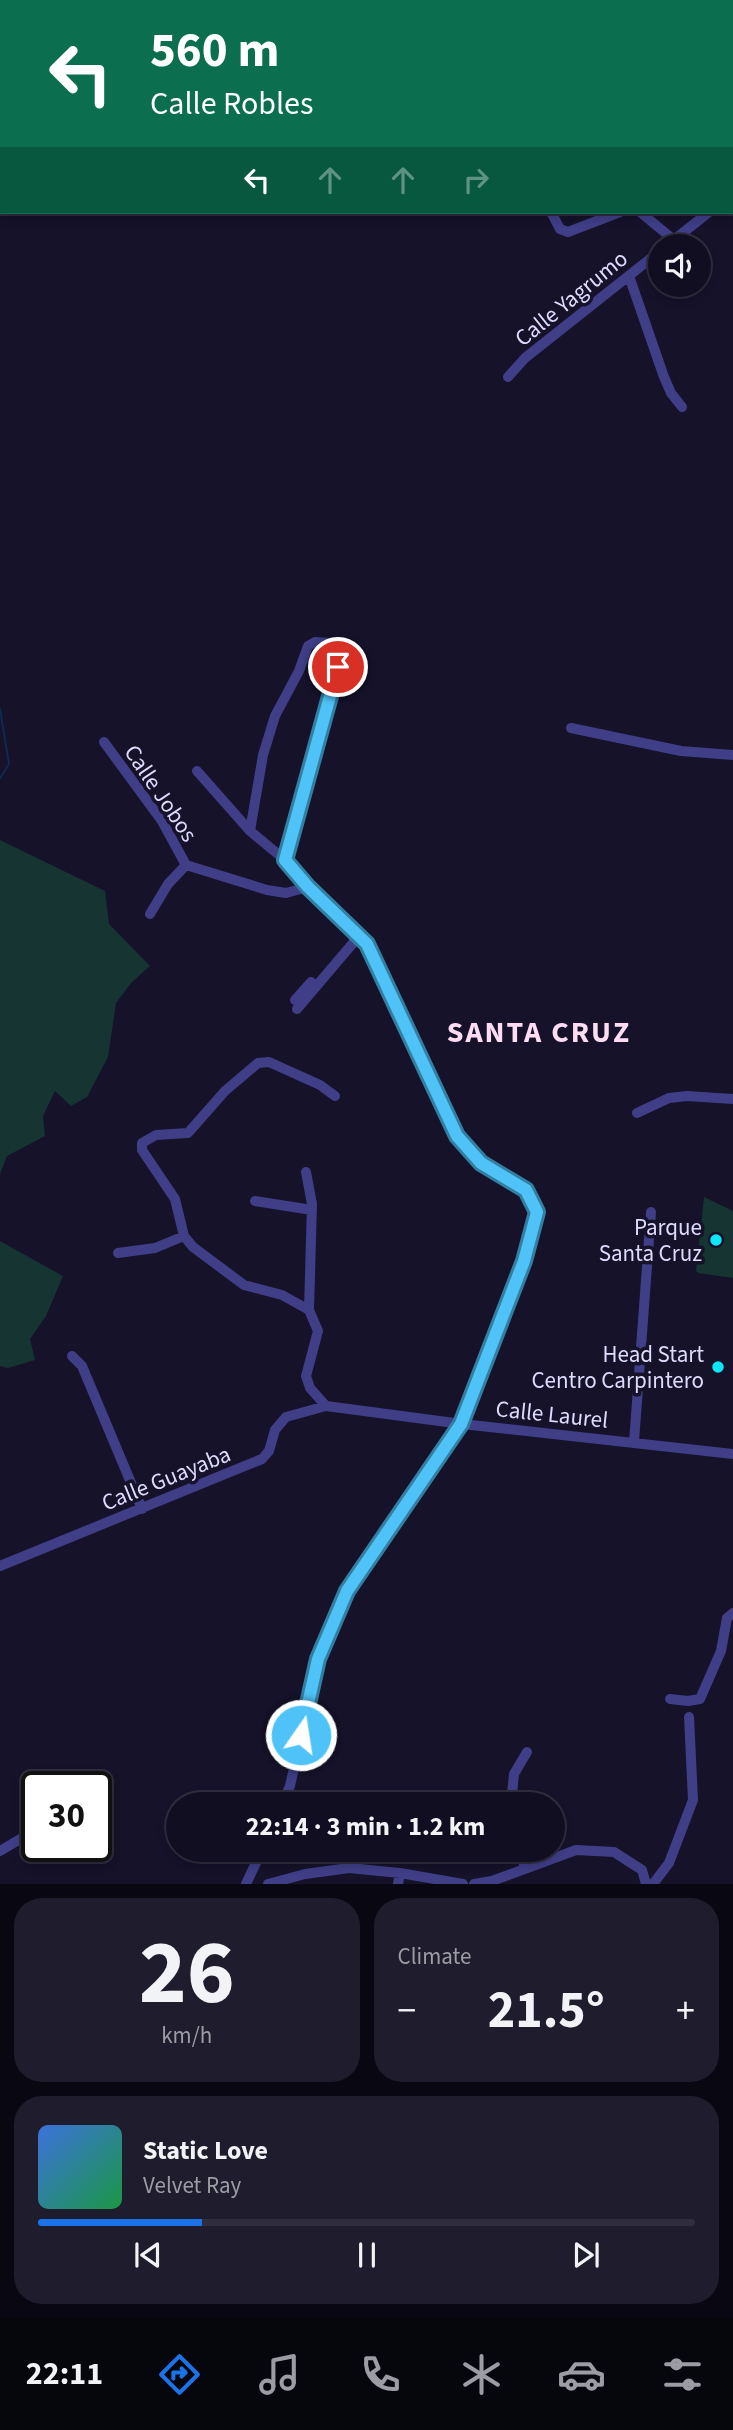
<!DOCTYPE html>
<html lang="en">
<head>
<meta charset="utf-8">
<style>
	body { margin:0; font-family:"Source Sans 3",sans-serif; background:#1e1c2d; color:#f1f3f6; height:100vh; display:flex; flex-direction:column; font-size:26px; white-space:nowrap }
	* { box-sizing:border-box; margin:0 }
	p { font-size:23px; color:#9c9ca5 }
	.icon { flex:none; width:38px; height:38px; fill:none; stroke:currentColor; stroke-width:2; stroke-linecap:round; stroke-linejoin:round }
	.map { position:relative; height:1884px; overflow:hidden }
	.drawer { display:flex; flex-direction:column; gap:14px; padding:14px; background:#090812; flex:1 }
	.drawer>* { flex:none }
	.guide { position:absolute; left:0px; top:0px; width:733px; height:214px; box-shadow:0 4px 10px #0003,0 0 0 2px #302e3e; background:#0b6e4f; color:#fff; overflow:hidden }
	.buttons { position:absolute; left:648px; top:234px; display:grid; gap:14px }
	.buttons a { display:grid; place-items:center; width:63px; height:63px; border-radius:50%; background:#100e20; box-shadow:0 4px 10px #0003,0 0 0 2px #302e3e; font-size:35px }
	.speed { position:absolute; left:21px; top:1771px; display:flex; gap:14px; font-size:35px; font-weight:700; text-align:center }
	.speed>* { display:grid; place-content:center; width:91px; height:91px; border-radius:50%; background:#100e20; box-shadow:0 4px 10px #0003,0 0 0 2px #302e3e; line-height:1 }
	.speed .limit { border:4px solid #111; border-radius:10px; background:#fff; color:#111 }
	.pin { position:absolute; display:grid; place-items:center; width:60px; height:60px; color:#fff; margin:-30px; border:4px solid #fff; border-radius:50%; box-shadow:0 2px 7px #0007 }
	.me { position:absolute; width:77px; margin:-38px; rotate:13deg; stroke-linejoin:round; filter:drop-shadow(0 0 5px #0008) }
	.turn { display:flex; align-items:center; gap:24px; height:147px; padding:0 35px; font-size:32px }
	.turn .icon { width:91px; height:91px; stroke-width:2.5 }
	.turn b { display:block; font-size:49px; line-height:60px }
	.lanes { display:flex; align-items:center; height:66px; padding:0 35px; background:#0003; justify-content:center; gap:35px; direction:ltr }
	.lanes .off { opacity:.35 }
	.big { font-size:52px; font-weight:700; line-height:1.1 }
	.drawer .widget { flex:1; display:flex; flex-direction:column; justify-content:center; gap:10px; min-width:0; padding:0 24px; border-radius:28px; background:#1e1c2d }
	.drawer .dial { align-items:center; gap:0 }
	.dial b { font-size:91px; line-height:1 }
	.song { display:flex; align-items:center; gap:21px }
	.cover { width:84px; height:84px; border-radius:10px; background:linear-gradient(135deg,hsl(220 70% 55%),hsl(140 70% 35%)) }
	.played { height:7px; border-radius:4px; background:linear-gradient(90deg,#1a73e8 25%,#302e3e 25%) }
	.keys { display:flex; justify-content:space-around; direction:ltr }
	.heat { display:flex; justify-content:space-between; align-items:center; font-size:38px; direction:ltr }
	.drawer .tiles { flex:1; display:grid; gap:14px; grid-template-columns:1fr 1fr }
	.widget:last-child { grid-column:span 2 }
	.trip { position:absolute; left:166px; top:1792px; width:399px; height:70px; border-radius:35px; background:#100e20; box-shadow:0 4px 10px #0003,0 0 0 2px #302e3e; font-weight:700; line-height:70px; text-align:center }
	.menu { display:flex; height:112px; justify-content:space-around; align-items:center; background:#06060d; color:#9c9ca5 }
	.menu .icon { width:49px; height:49px }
	.menu .current { color:#1a73e8 }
	.menu b { font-size:32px; color:#f1f3f6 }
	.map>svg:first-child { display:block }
	.green { fill:#153432 }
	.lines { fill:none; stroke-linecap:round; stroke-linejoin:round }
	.stream { stroke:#11294f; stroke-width:2 }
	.minor { stroke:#3f3e87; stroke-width:10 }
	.route-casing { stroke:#337fa1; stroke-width:18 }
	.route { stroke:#4fc3f7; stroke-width:12 }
	.poi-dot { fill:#0de6f8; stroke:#15122a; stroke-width:2.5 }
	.labels { text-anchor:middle; stroke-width:7; stroke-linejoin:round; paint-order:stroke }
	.street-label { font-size:23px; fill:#dfdbfe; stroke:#15122a }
	.poi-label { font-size:23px; fill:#dfdbfe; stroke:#15122a; text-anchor:end }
	.district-label { font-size:30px; font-weight:bold; letter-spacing:2px; fill:#feddf3; stroke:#15122a }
</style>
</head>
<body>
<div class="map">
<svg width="733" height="1884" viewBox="0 0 733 1884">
	<rect width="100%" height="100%" fill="#15122a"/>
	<path class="green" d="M0 840 105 891 109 924 150 966 131 983 116 1003 108 1057 87 1097 71 1106 55 1091 43 1116 45 1136 7 1156 0 1174Z
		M704 1197 733 1211V1278L698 1273 696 1271Z
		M0 1241 63 1276 46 1316 30 1339 35 1360 8 1368 0 1366Z"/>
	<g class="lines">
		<path class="stream" d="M0 709 9 764 0 778"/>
		<path class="minor" d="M593 0 594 2
			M565 2 567 0
			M732 188 733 190
			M551 212 560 229 568 232 620 212
			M640 212 674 240
			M665 247 709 212
			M629 276 664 377 671 393 682 407
			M508 377 525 358 660 251
			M571 728 681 751 733 755
			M104 742 162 821 186 865 267 890 286 893 308 887
			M197 771 250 831 285 860 308 887 367 944 457 1136 481 1163 526 1190 537 1212 525 1261 462 1424 347 1591 318 1659 290 1786 282 1804
			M250 831 263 755 275 716 299 671 308 646 315 642 330 643 339 654 338 667 285 860
			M150 914 168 884 186 865
			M295 1000 311 982
			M297 1009 359 936
			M637 1113 669 1098 687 1096 733 1099
			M306 1172 312 1204 309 1310
			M255 1201 312 1210
			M118 1253 155 1248 184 1236
			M72 1356 82 1366 142 1509
			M326 1406 310 1388 306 1376 318 1331 309 1310 282 1295 244 1285 193 1247 184 1236 175 1199 142 1150V1143L156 1135 188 1133 225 1091 258 1063 269 1062 320 1085 335 1096
			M634 1442 651 1212
			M0 1566 262 1459 269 1451 275 1430 286 1417 326 1406 462 1424 733 1454
			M670 1699 688 1701 700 1699 721 1651 727 1618 733 1613
			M511 1804 514 1774 527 1752
			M520 1850 525 1868
			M0 1851 37 1829
			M246 1884 262 1850
			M268 1884 305 1874 349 1868 400 1873 463 1884
			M398 1884 400 1873
			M474 1884 492 1881 576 1850 614 1852 642 1870 646 1884
			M653 1884 669 1863 693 1800 689 1717"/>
	</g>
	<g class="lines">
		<g class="route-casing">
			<path id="route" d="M301 1735 318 1659 347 1591 461 1424 524 1261 537 1212 526 1190 481 1163 457 1136 367 944 308 887 285 860 338 667"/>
		</g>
		<use href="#route" class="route"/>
	</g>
	<g class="poi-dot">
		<circle cx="716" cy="1240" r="7"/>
		<circle cx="718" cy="1367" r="7"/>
	</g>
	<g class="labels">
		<g class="street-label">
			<text transform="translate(571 298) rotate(-39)" y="8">Calle Yagrumo</text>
			<text transform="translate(161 793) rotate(56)" y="8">Calle Jobos</text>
			<text transform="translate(552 1414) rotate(6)" y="8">Calle Laurel</text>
			<text transform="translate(166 1478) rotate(-22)" y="8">Calle Guayaba</text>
		</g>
		<g class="poi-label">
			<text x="702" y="1235">Parque<tspan x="702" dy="26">Santa Cruz</tspan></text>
			<text x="704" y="1362">Head Start<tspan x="704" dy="26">Centro Carpintero</tspan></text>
		</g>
		<g class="district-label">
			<text x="539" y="1042">SANTA CRUZ</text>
		</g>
	</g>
</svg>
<div class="buttons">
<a><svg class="icon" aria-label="sound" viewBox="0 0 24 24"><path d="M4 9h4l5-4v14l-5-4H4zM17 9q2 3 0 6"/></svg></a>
</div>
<div class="speed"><div class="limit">30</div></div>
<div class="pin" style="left:338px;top:667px;background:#d93025"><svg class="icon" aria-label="arrive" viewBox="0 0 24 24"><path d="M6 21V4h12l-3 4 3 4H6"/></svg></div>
<svg class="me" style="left:301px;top:1735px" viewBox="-20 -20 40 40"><circle r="17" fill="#4fc3f7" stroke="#fff" stroke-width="3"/><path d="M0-11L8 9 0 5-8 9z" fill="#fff"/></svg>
<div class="trip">22:14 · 3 min · 1.2 km</div>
<div class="guide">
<div class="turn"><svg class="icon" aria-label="left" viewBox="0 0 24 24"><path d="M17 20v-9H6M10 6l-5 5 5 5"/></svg><div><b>560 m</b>Calle Robles</div></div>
<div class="lanes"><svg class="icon" aria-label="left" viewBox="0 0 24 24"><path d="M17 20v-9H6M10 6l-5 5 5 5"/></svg><svg class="icon off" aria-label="ahead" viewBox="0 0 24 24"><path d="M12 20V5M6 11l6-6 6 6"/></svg><svg class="icon off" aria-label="ahead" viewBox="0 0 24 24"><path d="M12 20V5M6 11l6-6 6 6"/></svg><svg class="icon off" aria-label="right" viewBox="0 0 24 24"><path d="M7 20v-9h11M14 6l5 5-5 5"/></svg></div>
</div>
</div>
<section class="drawer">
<div class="tiles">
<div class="widget dial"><b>26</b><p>km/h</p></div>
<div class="widget"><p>Climate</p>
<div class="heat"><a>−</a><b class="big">21.5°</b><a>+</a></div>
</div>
<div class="widget">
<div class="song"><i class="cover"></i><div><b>Static Love</b><p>Velvet Ray</p></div></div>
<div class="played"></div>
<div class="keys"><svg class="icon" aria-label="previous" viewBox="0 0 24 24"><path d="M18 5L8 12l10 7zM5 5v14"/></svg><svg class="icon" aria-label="pause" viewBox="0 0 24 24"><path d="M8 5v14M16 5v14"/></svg><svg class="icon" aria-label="next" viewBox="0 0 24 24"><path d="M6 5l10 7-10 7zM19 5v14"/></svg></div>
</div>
</div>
</section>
<nav class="menu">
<b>22:11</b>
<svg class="icon current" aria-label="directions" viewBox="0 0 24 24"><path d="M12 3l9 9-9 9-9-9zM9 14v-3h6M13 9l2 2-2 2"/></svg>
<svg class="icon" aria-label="music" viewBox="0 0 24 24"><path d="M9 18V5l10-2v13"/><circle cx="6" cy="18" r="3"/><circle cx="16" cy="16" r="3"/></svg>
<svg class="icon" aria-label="phone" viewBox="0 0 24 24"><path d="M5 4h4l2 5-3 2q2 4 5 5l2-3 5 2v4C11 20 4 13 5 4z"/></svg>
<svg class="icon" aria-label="climate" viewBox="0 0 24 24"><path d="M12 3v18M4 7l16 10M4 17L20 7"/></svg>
<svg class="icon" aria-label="car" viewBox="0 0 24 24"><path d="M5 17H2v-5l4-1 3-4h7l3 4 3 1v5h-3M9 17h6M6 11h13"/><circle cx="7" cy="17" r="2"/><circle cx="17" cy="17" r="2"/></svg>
<svg class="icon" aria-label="filters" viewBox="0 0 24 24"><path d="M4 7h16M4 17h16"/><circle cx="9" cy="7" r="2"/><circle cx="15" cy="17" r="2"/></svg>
</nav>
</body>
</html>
